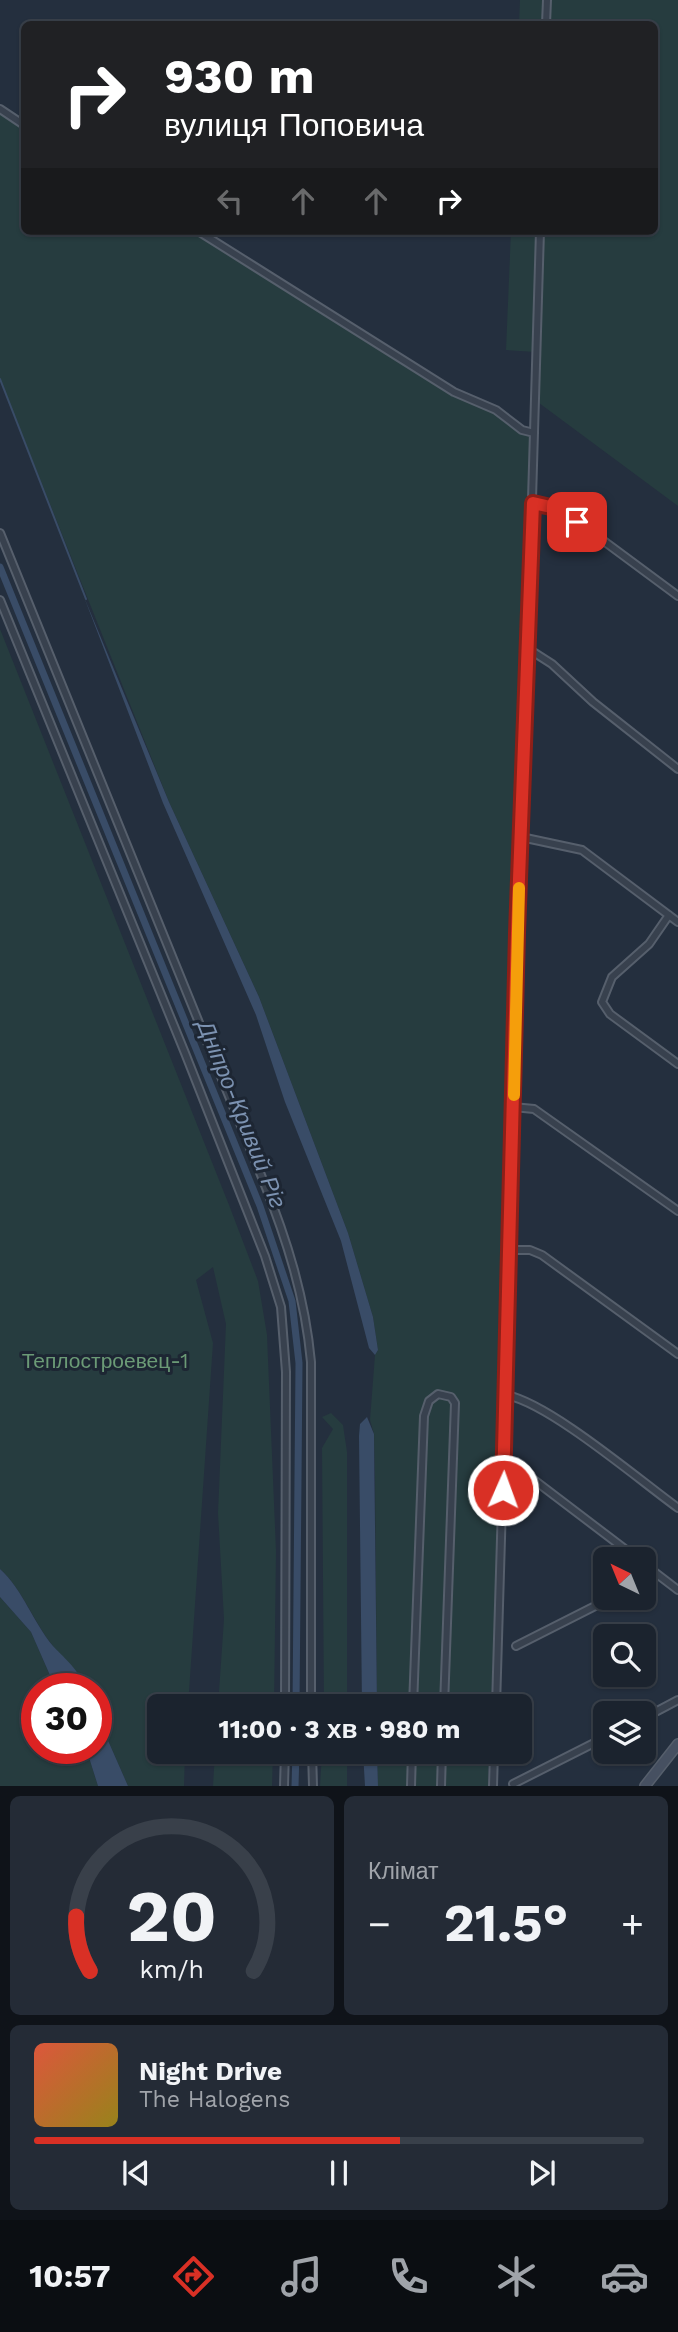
<!DOCTYPE html>
<html lang="uk">
<head>
<meta charset="utf-8">
<style>
	body { margin:0; font-family:"Work Sans",sans-serif; background:#242b36; color:#f1f3f6; height:100vh; display:flex; flex-direction:column; font-size:26px; white-space:nowrap }
	* { box-sizing:border-box; margin:0 }
	p { font-size:23px; color:#a0a4aa }
	.icon { flex:none; width:38px; height:38px; fill:none; stroke:currentColor; stroke-width:2; stroke-linecap:round; stroke-linejoin:round }
	.map { position:relative; height:1786px; overflow:hidden }
	.side { display:flex; flex-direction:column; gap:10px; padding:10px; background:#0f1319; flex:1 }
	.side>* { flex:none }
	.banner { position:absolute; left:21px; top:21px; width:637px; height:214px; border-radius:10px; box-shadow:0 2px 5px #0004,0 0 0 2px #39404a; background:#202124; color:#fff; overflow:hidden }
	.needle { width:46px; rotate:317deg }
	.buttons { position:absolute; left:593px; top:1547px; display:grid; gap:14px }
	.buttons a { display:grid; place-items:center; width:63px; height:63px; border-radius:10px; background:#1b232e; box-shadow:0 2px 5px #0004,0 0 0 2px #39404a; font-size:35px }
	.speed { position:absolute; left:21px; top:1673px; display:flex; gap:14px; font-size:35px; font-weight:700; text-align:center }
	.speed>* { display:grid; place-content:center; width:91px; height:91px; border-radius:50%; background:#1b232e; box-shadow:0 2px 5px #0004,0 0 0 2px #39404a; line-height:1 }
	.speed .limit { border:10px solid #d22; background:#fff; color:#111 }
	.pin { position:absolute; display:grid; place-items:center; width:60px; height:60px; color:#fff; margin:-30px; border-radius:14px; box-shadow:0 4px 10px #0006 }
	.me { position:absolute; width:77px; margin:-38px; rotate:2deg; stroke-linejoin:round; filter:drop-shadow(0 0 5px #0008) }
	.turn { display:flex; align-items:center; gap:24px; height:147px; padding:0 28px; font-size:32px }
	.turn .icon { width:91px; height:91px; stroke-width:2.5 }
	.turn b { display:block; font-size:49px; line-height:60px }
	.lanes { display:flex; align-items:center; height:66px; padding:0 28px; background:#0003; justify-content:center; gap:35px; direction:ltr }
	.lanes .off { opacity:.35 }
	.big { font-size:52px; font-weight:700; line-height:1.1 }
	.side .tile { flex:1; display:flex; flex-direction:column; justify-content:center; gap:10px; min-width:0; padding:0 24px; border-radius:10px; background:#242b36 }
	.side .dial { align-items:center; gap:0 }
	.dial svg { height:182px; overflow:visible; fill:none; stroke:#39404a; stroke-width:7; stroke-linecap:round; text-anchor:middle }
	.dial text { fill:#f1f3f6; stroke:none }
	.song { display:flex; align-items:center; gap:21px }
	.cover { width:84px; height:84px; border-radius:10px; background:linear-gradient(135deg,hsl(10 70% 55%),hsl(50 70% 35%)) }
	.played { height:7px; border-radius:4px; background:linear-gradient(90deg,#d93025 60%,#39404a 60%) }
	.keys { display:flex; justify-content:space-around; direction:ltr }
	.heat { display:flex; justify-content:space-between; align-items:center; font-size:38px; direction:ltr }
	.side .tiles { flex:1; display:grid; gap:10px; grid-template-columns:1fr 1fr }
	.tile:last-child { grid-column:span 2 }
	.trip { position:absolute; left:147px; top:1694px; width:385px; height:70px; border-radius:10px; background:#1b232e; box-shadow:0 2px 5px #0004,0 0 0 2px #39404a; font-weight:700; line-height:70px; text-align:center }
	.tab-bar { display:flex; height:112px; justify-content:space-around; align-items:center; background:#0b0e12; color:#a0a4aa }
	.tab-bar .icon { width:49px; height:49px }
	.tab-bar .active { color:#d93025 }
	.tab-bar b { font-size:32px; color:#f1f3f6 }
	.map>svg:first-child { display:block }
	.green { fill:#263c3f }
	.water { fill:#394c67 }
	.lines { fill:none; stroke-linecap:round; stroke-linejoin:round }
	.stream { stroke:#394c67; stroke-width:2 }
	.canal { stroke:#394c67; stroke-width:7 }
	.street-casing { stroke:#565f6c; stroke-width:10 }
	.secondary-casing { stroke:#565f6c; stroke-width:12 }
	.street { stroke:#38414e; stroke-width:6 }
	.secondary { stroke:#465061; stroke-width:9 }
	.route-casing { stroke:#8d1f18; stroke-width:18 }
	.route { stroke:#d93025; stroke-width:12 }
	.slow { stroke:#f59e0b; stroke-width:12 }
	.labels { text-anchor:middle; stroke-width:6; stroke-linejoin:round; paint-order:stroke }
	.park-label { font-size:21px; fill:#6b9a76; stroke:#1d2633 }
	.water-label { font-size:23px; font-style:italic; fill:#7c92b1; stroke:#1d2633 }
</style>
</head>
<body>
<div class="map">
<svg width="678" height="1786" viewBox="0 0 678 1786">
	<rect width="100%" height="100%" fill="#242f3e"/>
	<path class="green" d="M520 0H678V506L535 400 536 352 506 350 511 231H654V24H519Z
		M0 109 24 125V231H198L454 392 496 410 513 425 534 433 505 1349 491 1706H377L375 1476 374 1434 370 1420 375 1355 378 1350 373 1317 348 1233 259 997 169 802 0 379Z
		M0 629 229 1205 258 1281 267 1335 276 1551 274 1706H218L224 1619 218 1513 226 1324 213 1267 196 1280 213 1343 188 1706H159V1752H185L184 1786H128L96 1713V1689H85C78 1669 66 1662 53 1646 33 1621 23 1590 0 1569Z
		M331 1413 343 1425 347 1452V1706H324L322 1448 333 1429 322 1417Z
		M0 1597 31 1632 56 1689H37V1748H86L98 1786H0Z
		M215 1752H273L272 1786H213Z
		M322 1752H347V1786H320Z
		M377 1752H489L488 1786H378Z"/>
	<path class="water" d="M84 597 169 802 259 997 348 1233 373 1317 378 1350 375 1355 369 1348 341 1241 285 1102 256 1015 163 803Z
		M367 1417 374 1434 377 1706H362L359 1436 360 1424Z
		M0 1569C23 1590 33 1622 53 1646 67 1661 78 1668 85 1689H56L31 1632 0 1597Z
		M96 1713 128 1786H98L86 1748H96Z
		M363 1752H377L378 1786H365Z"/>
	<g class="lines">
		<path class="stream" d="M0 379 86 599"/>
		<path class="canal" d="M0 567 260 1206 292 1301 299 1363 296 1706
			M295 1786 296 1752"/>
		<g class="street-casing">
			<path id="street" d="M546 24 547 0
				M0 109 24 125
				M198 231 454 392 496 410 522 430 534 433
				M533 503 566 513 678 596
				M0 533 263 1180C287 1240 305 1297 311 1362V1706
				M0 600 185 1053 265 1256 281 1307 286 1372 285 1706
				M527 648 552 664 593 702 678 769
				M521 837 582 850 678 922
				M669 915 649 944 612 977 602 1002 610 1014 678 1064
				M513 1107 534 1109 678 1211
				M509 1250H530L542 1255 678 1354
				M506 1395C549 1403 638 1479 678 1508
				M503 1463 517 1467 638 1559
				M644 1564 678 1590
				M644 1581 657 1574
				M516 1646 611 1598
				M413 1706 424 1416 429 1401 438 1394 451 1397 455 1403 444 1706
				M496 1706 540 231
				M644 1718 678 1700
				M312 1752 313 1786
				M513 1784 606 1737
				M284 1786 285 1752
				M411 1786 412 1752
				M441 1786 442 1752
				M493 1786 494 1752"/>
		</g>
		<g class="secondary-casing">
			<path id="secondary" d="M645 1786 678 1744"/>
		</g>
		<use href="#street" class="street"/>
		<use href="#secondary" class="secondary"/>
	</g>
	<g class="lines">
		<g class="route-casing">
			<path id="route" d="M503 1490 517 933 533 503 555 508 577 522"/>
		</g>
		<use href="#route" class="route"/>
		<path class="slow" d="M514 1095 519 888"/>
	</g>
	<g class="labels">
		<g class="park-label">
			<text x="105" y="1368">Теплостроевец-1</text>
		</g>
		<g class="water-label">
			<text transform="translate(242 1114) rotate(68)" y="8">Дніпро-Кривий Ріг</text>
		</g>
	</g>
</svg>
<div class="buttons">
<a><svg class="needle" viewBox="-14 -14 28 28"><path d="M0-13l5 13h-10z" fill="#e53935"/><path d="M0 13l5-13h-10z" fill="#a0a4aa"/></svg></a>
<a><svg class="icon" aria-label="search" viewBox="0 0 24 24"><circle cx="10" cy="10" r="6"/><path d="M15 15l6 6"/></svg></a>
<a><svg class="icon" aria-label="layers" viewBox="0 0 24 24"><path d="M12 4l9 5-9 5-9-5zM3 14l9 5 9-5"/></svg></a>
</div>
<div class="speed"><div class="limit">30</div></div>
<div class="pin" style="left:577px;top:522px;background:#d93025"><svg class="icon" aria-label="arrive" viewBox="0 0 24 24"><path d="M6 21V4h12l-3 4 3 4H6"/></svg></div>
<svg class="me" style="left:503px;top:1490px" viewBox="-20 -20 40 40"><circle r="17" fill="#d93025" stroke="#fff" stroke-width="3"/><path d="M0-11L8 9 0 5-8 9z" fill="#fff"/></svg>
<div class="trip">11:00 · 3 хв · 980 m</div>
<div class="banner">
<div class="turn"><svg class="icon" aria-label="right" viewBox="0 0 24 24"><path d="M7 20v-9h11M14 6l5 5-5 5"/></svg><div><b>930 m</b>вулиця Поповича</div></div>
<div class="lanes"><svg class="icon off" aria-label="left" viewBox="0 0 24 24"><path d="M17 20v-9H6M10 6l-5 5 5 5"/></svg><svg class="icon off" aria-label="ahead" viewBox="0 0 24 24"><path d="M12 20V5M6 11l6-6 6 6"/></svg><svg class="icon off" aria-label="ahead" viewBox="0 0 24 24"><path d="M12 20V5M6 11l6-6 6 6"/></svg><svg class="icon" aria-label="right" viewBox="0 0 24 24"><path d="M7 20v-9h11M14 6l5 5-5 5"/></svg></div>
</div>
</div>
<section class="side">
<div class="tiles">
<div class="tile dial"><svg viewBox="0 0 100 80">
<path d="M14 69A42 42 0 1 1 86 69"/>
<path d="M14 69A42 42 0 0 1 8 45" stroke="#d93025"/>
<text x="50" y="56" font-size="32" font-weight="700">20</text>
<text x="50" y="72" font-size="11">km/h</text>
</svg></div>
<div class="tile"><p>Клімат</p>
<div class="heat"><a>−</a><b class="big">21.5°</b><a>+</a></div>
</div>
<div class="tile">
<div class="song"><i class="cover"></i><div><b>Night Drive</b><p>The Halogens</p></div></div>
<div class="played"></div>
<div class="keys"><svg class="icon" aria-label="previous" viewBox="0 0 24 24"><path d="M18 5L8 12l10 7zM5 5v14"/></svg><svg class="icon" aria-label="pause" viewBox="0 0 24 24"><path d="M8 5v14M16 5v14"/></svg><svg class="icon" aria-label="next" viewBox="0 0 24 24"><path d="M6 5l10 7-10 7zM19 5v14"/></svg></div>
</div>
</div>
</section>
<nav class="tab-bar">
<b>10:57</b>
<svg class="icon active" aria-label="directions" viewBox="0 0 24 24"><path d="M12 3l9 9-9 9-9-9zM9 14v-3h6M13 9l2 2-2 2"/></svg>
<svg class="icon" aria-label="music" viewBox="0 0 24 24"><path d="M9 18V5l10-2v13"/><circle cx="6" cy="18" r="3"/><circle cx="16" cy="16" r="3"/></svg>
<svg class="icon" aria-label="phone" viewBox="0 0 24 24"><path d="M5 4h4l2 5-3 2q2 4 5 5l2-3 5 2v4C11 20 4 13 5 4z"/></svg>
<svg class="icon" aria-label="climate" viewBox="0 0 24 24"><path d="M12 3v18M4 7l16 10M4 17L20 7"/></svg>
<svg class="icon" aria-label="car" viewBox="0 0 24 24"><path d="M5 17H2v-5l4-1 3-4h7l3 4 3 1v5h-3M9 17h6M6 11h13"/><circle cx="7" cy="17" r="2"/><circle cx="17" cy="17" r="2"/></svg>
</nav>
</body>
</html>
